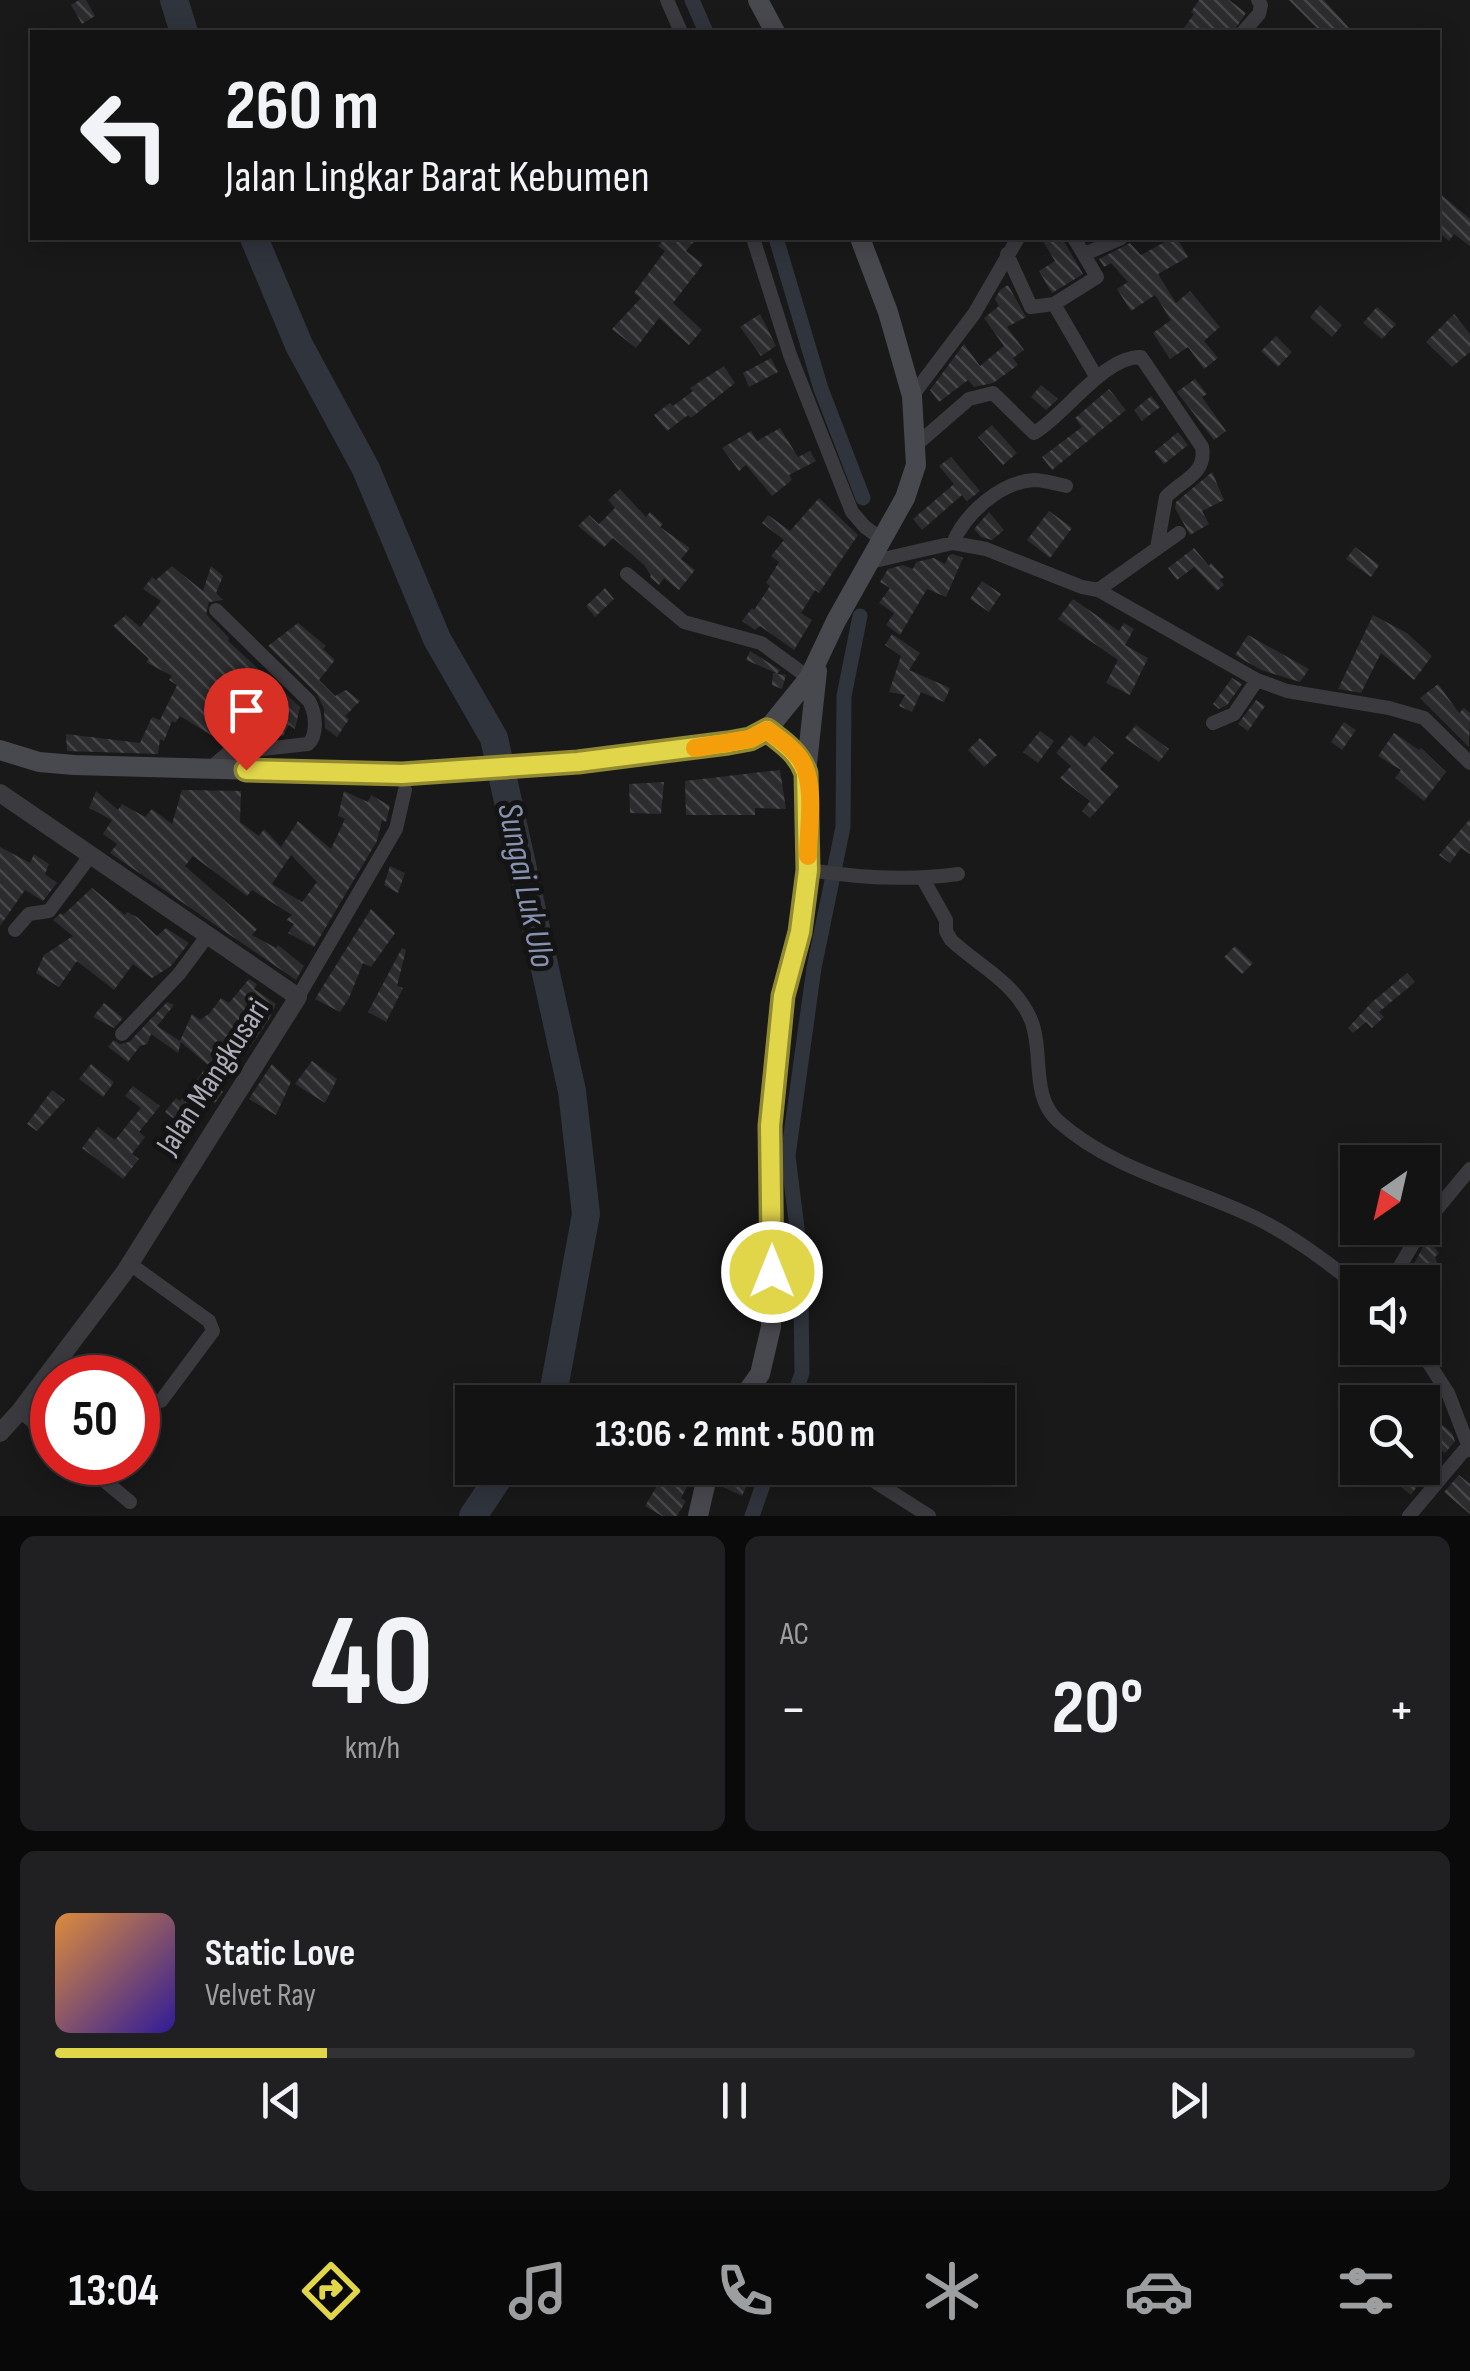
<!DOCTYPE html>
<html lang="id">
<head>
<meta charset="utf-8">
<style>
	body { margin:0; font-family:"Sofia Sans Condensed",sans-serif; background:#202022; color:#f1f3f6; height:100vh; display:flex; flex-direction:column; font-size:38px; white-space:nowrap }
	* { box-sizing:border-box; margin:0 }
	p { font-size:32px; color:#9d9ea0 }
	.icon { flex:none; width:55px; height:55px; fill:none; stroke:currentColor; stroke-width:2; stroke-linecap:round; stroke-linejoin:round }
	.map { position:relative; height:1516px; overflow:hidden }
	.details { display:flex; flex-direction:column; gap:20px; padding:20px; background:#0a0a0b; flex:1 }
	.details>* { flex:none }
	.banner { position:absolute; left:30px; top:30px; width:1410px; height:210px; border-radius:0px; box-shadow:0 5px 25px #0003,0 0 0 2px #323234; background:#131314; color:#f1f3f6; overflow:hidden }
	.needle { width:65px; rotate:214deg }
	.tools { position:absolute; left:1340px; top:1145px; display:grid; gap:20px }
	.tools a { display:grid; place-items:center; width:100px; height:100px; border-radius:0px; background:#131314; box-shadow:0 5px 25px #0003,0 0 0 2px #323234; font-size:50px }
	.speed { position:absolute; left:30px; top:1355px; display:flex; gap:20px; font-size:50px; font-weight:700; text-align:center }
	.speed>* { display:grid; place-content:center; width:130px; height:130px; border-radius:50%; background:#131314; box-shadow:0 5px 25px #0003,0 0 0 2px #323234; line-height:1 }
	.speed .limit { border:15px solid #d22; background:#fff; color:#111 }
	.pin { position:absolute; display:grid; place-items:center; width:85px; height:85px; color:#fff; margin:-102px -42px; border-radius:50% 50% 50% 0; rotate:-45deg; box-shadow:0 0 10px #0007 }
	.pin .icon { rotate:45deg }
	.me { position:absolute; width:110px; margin:-55px; rotate:0deg; stroke-linejoin:round; filter:drop-shadow(0 0 8px #0008) }
	.turn { display:flex; align-items:center; gap:35px; height:210px; padding:0 30px; font-size:45px }
	.turn .icon { width:130px; height:130px; stroke-width:2.5 }
	.turn b { display:block; font-size:70px; line-height:85px }
	.big { font-size:75px; font-weight:700; line-height:1.1 }
	.details .card { flex:1; display:flex; flex-direction:column; justify-content:center; gap:15px; min-width:0; padding:0 35px; border-radius:15px; background:#202022 }
	.details .dial { align-items:center; gap:0 }
	.dial b { font-size:130px; line-height:1 }
	.song { display:flex; align-items:center; gap:30px }
	.cover { width:120px; height:120px; border-radius:15px; background:linear-gradient(135deg,hsl(30 70% 55%),hsl(250 70% 35%)) }
	.played { height:10px; border-radius:5px; background:linear-gradient(90deg,#e1d54a 20%,#323234 20%) }
	.keys { display:flex; justify-content:space-around; direction:ltr }
	.heat { display:flex; justify-content:space-between; align-items:center; font-size:55px; direction:ltr }
	.details .tiles { flex:1; display:grid; gap:20px; grid-template-columns:1fr 1fr }
	.card:last-child { grid-column:span 2 }
	.trip { position:absolute; left:455px; top:1385px; width:560px; height:100px; border-radius:0px; background:#131314; box-shadow:0 5px 25px #0003,0 0 0 2px #323234; font-weight:700; line-height:100px; text-align:center }
	.tabs { display:flex; height:160px; justify-content:space-around; align-items:center; background:#080808; color:#9d9ea0 }
	.tabs .icon { width:70px; height:70px }
	.tabs .on { color:#e1d54a }
	.tabs b { font-size:45px; color:#f1f3f6 }
	.map>svg:first-child { display:block }
	.lines { fill:none; stroke-linecap:round; stroke-linejoin:round }
	.canal { stroke:#30343d; stroke-width:15 }
	.river { stroke:#30343d; stroke-width:28 }
	.building { fill:url(#building-back-hatch); fill-rule:evenodd }
	.minor { stroke:#3a3a3f; stroke-width:14 }
	.tertiary { stroke:#3a3a3f; stroke-width:18 }
	.secondary { stroke:#48484f; stroke-width:20 }
	.route-casing { stroke:#928a30; stroke-width:25 }
	.route { stroke:#e1d54a; stroke-width:18 }
	.slow { stroke:#f59e0b; stroke-width:18 }
	.labels { text-anchor:middle; stroke-width:10; stroke-linejoin:round; paint-order:stroke }
	.street-label { font-size:32px; fill:#acadb9; stroke:#141415 }
	.water-label { font-size:35px; font-style:italic; fill:#8792b0; stroke:#141415 }
</style>
</head>
<body>
<div class="map">
<svg width="1470" height="1516" viewBox="0 0 1470 1516">
	<defs>
		<pattern id="building-back-hatch" width="6" height="6" patternUnits="userSpaceOnUse" patternTransform="scale(2.5)"><rect width="6" height="6" fill="#2c2c2e"/><path d="M-1 5l2 2M0 0l6 6M5-1l2 2" fill="none" stroke="#48484a"/></pattern>
	</defs>
	<rect width="100%" height="100%" fill="#19191a"/>
	<g class="lines">
		<path class="canal" d="M692 0 706 32
			M776 238 821 389 863 498
			M792 1402 802 1373 801 1299 797 1228 788 1156 814 968 843 827 844 696 860 616
			M752 1516 769 1468"/>
		<path class="river" d="M174 0 184 32
			M254 238 299 345 366 469 437 639 494 738 572 1091 586 1214 553 1394 547 1402
			M473 1516 505 1468"/>
	</g>
	<path class="building" d="M79 0H86L95 16 82 24 71 5Z
		M1199 0H1229L1246 13 1233 32H1181L1194 14 1191 12Z
		M1289 0H1324L1349 28 1342 32H1321Z
		M1438 192 1470 219V246L1454 234 1449 241 1438 232Z
		M665 238H697L686 251 703 264 673 303 702 330 689 345 659 318 636 348 612 329 641 298 634 293 665 251 658 246Z
		M1041 238H1062L1083 274 1052 293 1039 271 1055 261Z
		M1172 238H1177L1188 257 1158 274 1176 303 1190 291 1220 327 1204 341 1218 358 1204 369 1188 347 1170 359 1153 333 1171 320 1155 295 1131 311 1117 289 1128 282 1111 263 1104 267 1099 259 1130 243 1141 255Z
		M1008 285 1026 317 1007 327 1024 350 1013 358 1018 365 993 383 974 387 968 380 939 402 930 390 964 344 980 366 1004 346 984 318 999 306 995 299 1000 290Z
		M1320 305 1342 325 1332 337 1310 317Z
		M1377 307 1396 324 1382 339 1363 323Z
		M760 314 776 346 761 356 740 327Z
		M1454 314 1470 334V352L1452 367 1426 342Z
		M1276 336 1292 352 1278 367 1261 351Z
		M771 358 778 372 749 387 743 373Z
		M724 366 735 383 691 418 688 415 667 431 654 415 670 403 673 406 693 391 690 388Z
		M1195 379 1207 394 1202 397 1226 431 1214 440 1177 392Z
		M1041 385 1058 399 1046 410 1031 397Z
		M1109 389 1126 410 1052 470 1042 457 1082 427 1075 418Z
		M1151 396 1160 407 1142 421 1134 410Z
		M992 425 1017 453 1003 465 978 437Z
		M780 428 798 457 810 451 816 461 789 475 792 480 772 496 746 465 739 471 722 448 751 431 757 441Z
		M1178 432 1188 445 1164 464 1154 452Z
		M951 457 980 491 967 501 962 495 922 530 913 519 954 484 939 466Z
		M1212 472 1224 500 1202 511 1209 524 1190 535 1175 508 1176 502Z
		M620 489 646 517 650 512 663 524 660 527 690 548 681 559 695 570 679 590 664 578 659 585 650 577 651 575 644 565 613 538 604 547 578 526 589 515 599 524 615 508 608 500Z
		M819 498 858 535 819 593 815 590 801 613 812 620 794 650 760 626 755 630 742 621 752 608 754 610 770 586 766 583 779 562 771 556 784 540 762 523 768 515 790 531Z
		M1049 511 1072 528 1050 558 1027 540Z
		M989 512 1004 530 992 540 981 537 974 529Z
		M1355 547 1379 565 1371 577 1346 559Z
		M1194 548 1209 566 1211 563 1224 577 1220 580 1224 585 1217 591 1194 567 1177 580 1168 568Z
		M953 554 963 558 946 597 927 589 900 635 886 625 894 613 879 603 890 588 880 582 888 569 903 565 913 569 916 562 934 558 945 564 949 555Z
		M172 566 203 591 211 566 223 576 216 593 223 600 209 602 206 614 229 638 228 641 300 707 295 729 289 725 283 736 275 737 261 727 252 740 230 726 221 741 180 716 175 723 172 721 164 741 160 739 158 754 67 751 66 734 140 743 152 717 160 720 177 685 169 680 172 676 146 662 149 659 113 626 126 615 140 627 161 601 143 589 152 577 156 580Z
		M982 581 1001 594 989 612 970 599Z
		M605 588 614 599 595 617 586 606Z
		M1073 599 1119 631 1124 623 1134 629 1125 645 1148 658 1130 695 1106 683 1118 660 1058 619Z
		M1373 615 1407 633 1432 656 1414 680 1381 653 1361 693 1338 689Z
		M298 623 326 646 323 649 335 660 319 680 335 696 346 690 360 701 345 716 349 719 337 737 325 728 324 709 317 694 268 646Z
		M892 634 920 653 909 670 950 688 944 702 921 692 912 712 899 706 905 695 889 692 901 656 885 645Z
		M1248 635 1309 669 1300 682 1261 670 1235 655Z
		M750 651 780 670 777 674 786 675 782 689 772 685 773 673H776L746 660Z
		M1232 678 1242 684 1227 705 1219 709 1213 704Z
		M1438 684 1459 713 1464 708 1470 713 1469 747 1420 698Z
		M1256 700 1265 706 1248 731 1238 724Z
		M1344 722 1356 730 1342 750 1331 742Z
		M1136 725 1169 749 1159 762 1125 738Z
		M1040 731 1054 741 1038 763 1023 752Z
		M1394 733 1419 750 1421 748 1446 772 1424 801 1395 778 1401 770 1378 756Z
		M1071 735 1085 747 1094 736 1114 753 1100 769 1119 786 1090 818 1082 811 1090 801 1060 778 1071 766 1056 753Z
		M980 738 997 755 984 767 968 750Z
		M780 770 786 809 755 808V815H686L685 781Z
		M664 782 661 814 630 813 629 784Z
		M182 790 241 791 240 822 259 836 264 829 281 847 298 821 331 849 345 819 338 816 344 791 368 802 371 795 390 806 386 822 382 820 377 841 314 947 288 933 294 924 286 920 292 915 252 890 247 896 193 856 185 866 257 929 252 935 276 948 278 945 304 966 296 980 110 853 117 844 103 834 112 820 89 808 96 791 118 810 122 804 145 817 152 809 172 824ZM291 855 317 882 302 902 272 884Z
		M1470 819V854L1461 848 1450 863 1439 855Z
		M0 847 30 863 34 854 49 864 45 874 57 883 43 901 25 890 0 926Z
		M390 866 405 873 398 893 384 885Z
		M92 888 125 915 127 912 137 917 157 936 166 928 189 943 171 966 152 978 133 964 114 990 77 961 59 987 36 973 44 955 73 936 53 920 61 913 63 915Z
		M371 909 395 933 371 967 363 963 349 998 340 1012 315 999Z
		M1235 946 1253 963 1242 974 1224 957Z
		M402 948 406 950 397 986 403 988 386 1022 368 1012Z
		M1407 973 1415 982 1379 1012 1384 1017 1372 1028 1366 1022 1353 1033 1348 1028 1371 1003Z
		M249 979 257 984 254 989 276 1004 271 1016 221 1090 223 1092 215 1103 210 1100 187 1129 165 1112 176 1098 180 1101 208 1065 181 1042 178 1053 151 1034 147 1044 140 1046 128 1062 108 1047 114 1040 120 1044 129 1042 167 1002 174 1005 157 1026 180 1041 192 1014 200 1020 210 1013 221 998 229 1003Z
		M104 1003 123 1018 114 1028 93 1017Z
		M312 1061 337 1079 325 1103 295 1084Z
		M91 1064 114 1082 103 1097 79 1079Z
		M272 1064 291 1082 276 1115 249 1099Z
		M133 1086 160 1106 139 1132 145 1137 132 1154 139 1159 123 1179 82 1148 98 1127 115 1140 141 1108 125 1096Z
		M52 1090 65 1100 37 1131 27 1124Z
		M1428 1238 1439 1253 1435 1257 1440 1270 1431 1282 1411 1269Z
		M1429 1414 1452 1433 1455 1441 1445 1453 1422 1435V1422Z
		M725 1468H755L742 1496 719 1485Z
		M1402 1468 1421 1481 1411 1495 1392 1480Z
		M664 1474 687 1487 681 1498 686 1501 677 1516H662L645 1506Z
		M1459 1475 1470 1484V1514L1444 1492Z"/>
	<g class="lines">
		<path class="minor" d="M667 0 681 32
			M1243 32 1259 14 1261 5 1258 0
			M753 238 790 355 852 512 865 527 883 540
			M1074 238 1097 277 1054 304 1097 378
			M1007 254 1031 307 1054 304
			M1085 254 1121 238
			M912 396 974 314 1018 238
			M916 445 969 399 993 393 1034 433C1065 415 1104 356 1141 357L1202 447C1207 474 1182 480 1166 497L1157 548
			M953 543C965 514 1000 482 1034 480 1044 480 1056 484 1066 486
			M870 562 953 543 986 549 1082 587 1098 590 1257 680 1287 691 1389 708 1424 718 1470 763
			M627 574 684 622 761 643 809 678
			M1098 590 1179 533
			M1213 723 1234 714 1257 680
			M209 769 228 753 308 744C318 735 316 713 309 701L216 610
			M809 870C859 878 908 881 958 874
			M923 879 946 920V931L951 940C980 967 1015 982 1031 1020 1044 1052 1030 1096 1058 1121 1114 1171 1190 1186 1256 1218 1293 1236 1325 1261 1358 1286
			M15 930 29 914 49 911 91 855
			M298 997 396 829 405 790
			M122 1034 179 974 208 935
			M1422 1227 1470 1169
			M130 1264 209 1321 213 1331 161 1401H153L138 1390
			M1391 1282 1422 1228
			M1419 1348 1448 1393 1470 1450
			M105 1365 121 1378
			M20 1411 52 1438
			M82 1462 130 1502
			M860 1468 877 1483 929 1516
			M1409 1516 1467 1447"/>
		<path class="tertiary" d="M0 793 298 997 124 1273 20 1411 0 1433"/>
		<path class="secondary" d="M758 0 775 32
			M767 730 801 758 806 773
			M0 750 39 762 74 765 402 774 645 755 728 743 750 739 767 730 809 678 836 621 905 498 916 465 912 396 888 312 860 238
			M740 1402 760 1374 771 1327V1126L783 996 800 932 809 870 806 773 817 671
			M698 1516 709 1468"/>
	</g>
	<g class="lines">
		<g class="route-casing">
			<path id="route" d="M246 770 402 774 578 762 728 743 750 739 767 730C784 743 799 753 806 773L808 870 800 932 783 996 770 1126 772 1272"/>
		</g>
		<use href="#route" class="route"/>
		<path class="slow" d="M695 748 750 739 767 730C779 739 795 749 802 762 816 787 808 828 808 856"/>
	</g>
	<g class="labels">
		<g class="street-label">
			<text transform="translate(212 1076) rotate(-57)" y="11">Jalan Mangkusari</text>
		</g>
		<g class="water-label">
			<text transform="translate(527 885) rotate(78)" y="12">Sungai Luk Ulo</text>
		</g>
	</g>
</svg>
<div class="tools">
<a><svg class="needle" viewBox="-14 -14 28 28"><path d="M0-13l5 13h-10z" fill="#e53935"/><path d="M0 13l5-13h-10z" fill="#9d9ea0"/></svg></a>
<a><svg class="icon" aria-label="sound" viewBox="0 0 24 24"><path d="M4 9h4l5-4v14l-5-4H4zM17 9q2 3 0 6"/></svg></a>
<a><svg class="icon" aria-label="search" viewBox="0 0 24 24"><circle cx="10" cy="10" r="6"/><path d="M15 15l6 6"/></svg></a>
</div>
<div class="speed"><div class="limit">50</div></div>
<div class="pin" style="left:246px;top:770px;background:#d93025"><svg class="icon" aria-label="arrive" viewBox="0 0 24 24"><path d="M6 21V4h12l-3 4 3 4H6"/></svg></div>
<svg class="me" style="left:772px;top:1272px" viewBox="-20 -20 40 40"><circle r="17" fill="#e1d54a" stroke="#fff" stroke-width="3"/><path d="M0-11L8 9 0 5-8 9z" fill="#fff"/></svg>
<div class="trip">13:06 · 2 mnt · 500 m</div>
<div class="banner">
<div class="turn"><svg class="icon" aria-label="left" viewBox="0 0 24 24"><path d="M17 20v-9H6M10 6l-5 5 5 5"/></svg><div><b>260 m</b>Jalan Lingkar Barat Kebumen</div></div>
</div>
</div>
<section class="details">
<div class="tiles">
<div class="card dial"><b>40</b><p>km/h</p></div>
<div class="card"><p>AC</p>
<div class="heat"><a>−</a><b class="big">20°</b><a>+</a></div>
</div>
<div class="card">
<div class="song"><i class="cover"></i><div><b>Static Love</b><p>Velvet Ray</p></div></div>
<div class="played"></div>
<div class="keys"><svg class="icon" aria-label="previous" viewBox="0 0 24 24"><path d="M18 5L8 12l10 7zM5 5v14"/></svg><svg class="icon" aria-label="pause" viewBox="0 0 24 24"><path d="M8 5v14M16 5v14"/></svg><svg class="icon" aria-label="next" viewBox="0 0 24 24"><path d="M6 5l10 7-10 7zM19 5v14"/></svg></div>
</div>
</div>
</section>
<nav class="tabs">
<b>13:04</b>
<svg class="icon on" aria-label="directions" viewBox="0 0 24 24"><path d="M12 3l9 9-9 9-9-9zM9 14v-3h6M13 9l2 2-2 2"/></svg>
<svg class="icon" aria-label="music" viewBox="0 0 24 24"><path d="M9 18V5l10-2v13"/><circle cx="6" cy="18" r="3"/><circle cx="16" cy="16" r="3"/></svg>
<svg class="icon" aria-label="phone" viewBox="0 0 24 24"><path d="M5 4h4l2 5-3 2q2 4 5 5l2-3 5 2v4C11 20 4 13 5 4z"/></svg>
<svg class="icon" aria-label="climate" viewBox="0 0 24 24"><path d="M12 3v18M4 7l16 10M4 17L20 7"/></svg>
<svg class="icon" aria-label="car" viewBox="0 0 24 24"><path d="M5 17H2v-5l4-1 3-4h7l3 4 3 1v5h-3M9 17h6M6 11h13"/><circle cx="7" cy="17" r="2"/><circle cx="17" cy="17" r="2"/></svg>
<svg class="icon" aria-label="filters" viewBox="0 0 24 24"><path d="M4 7h16M4 17h16"/><circle cx="9" cy="7" r="2"/><circle cx="15" cy="17" r="2"/></svg>
</nav>
</body>
</html>
